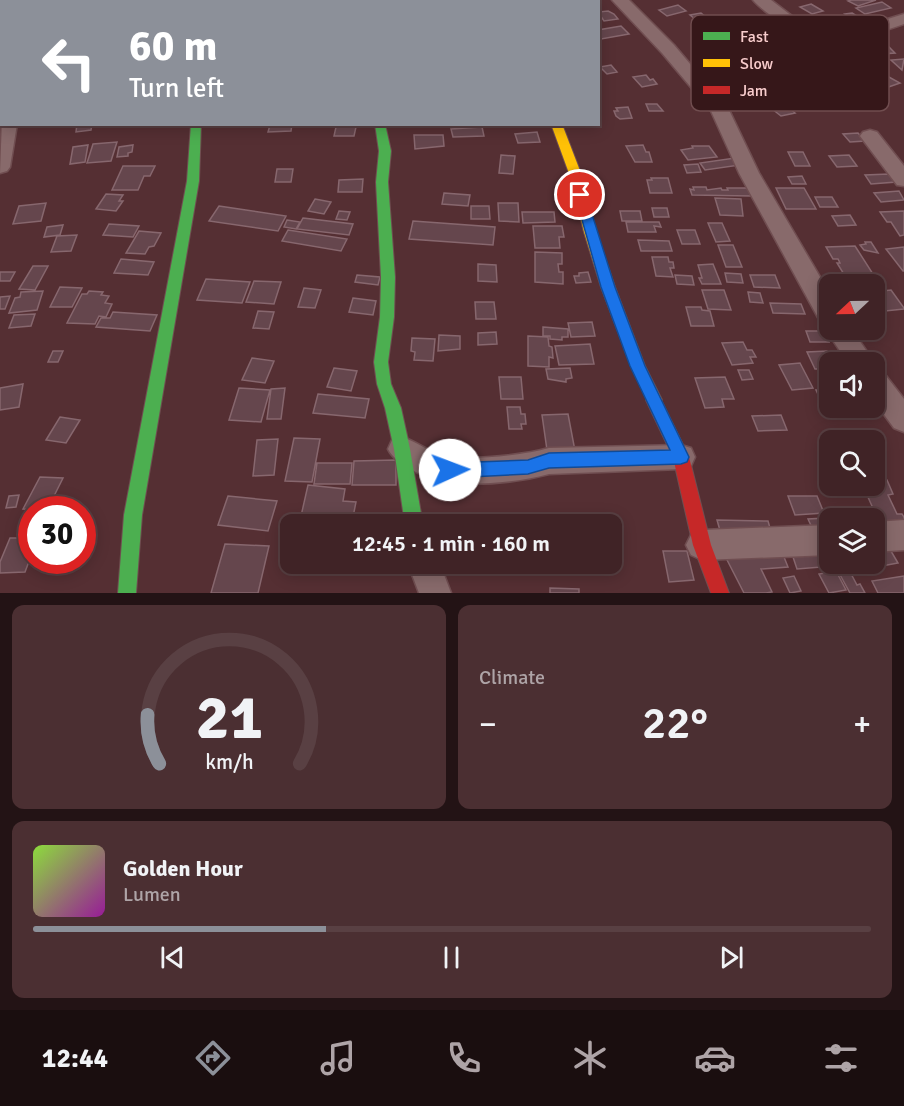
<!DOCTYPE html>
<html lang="en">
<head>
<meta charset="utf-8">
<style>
	body { margin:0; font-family:Signika,sans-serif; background:#4b2f32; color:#f1f3f6; height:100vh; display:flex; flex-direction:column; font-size:22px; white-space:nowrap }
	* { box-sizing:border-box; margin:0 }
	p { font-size:20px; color:#aea4a7 }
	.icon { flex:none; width:33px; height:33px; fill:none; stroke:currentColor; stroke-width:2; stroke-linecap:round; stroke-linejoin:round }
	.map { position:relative; height:593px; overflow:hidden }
	.drawer { display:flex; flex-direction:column; gap:12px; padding:12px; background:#231315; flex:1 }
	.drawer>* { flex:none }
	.banner { position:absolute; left:0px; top:0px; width:600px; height:126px; box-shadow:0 3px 15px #0003,0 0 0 2px #594043; background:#8c9099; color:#fff; overflow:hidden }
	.needle { width:39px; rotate:248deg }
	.fabs { position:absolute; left:819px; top:274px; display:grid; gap:12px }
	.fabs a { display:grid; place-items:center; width:66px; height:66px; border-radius:12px; background:#402326; box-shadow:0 3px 15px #0003,0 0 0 2px #594043; font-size:30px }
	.speed { position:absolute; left:18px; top:496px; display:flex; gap:12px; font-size:30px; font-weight:700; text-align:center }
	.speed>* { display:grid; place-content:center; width:78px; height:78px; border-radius:50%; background:#402326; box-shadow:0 3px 15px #0003,0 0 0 2px #594043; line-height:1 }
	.speed .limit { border:9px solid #d22; background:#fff; color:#111 }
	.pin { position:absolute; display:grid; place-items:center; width:51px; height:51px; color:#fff; margin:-26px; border:3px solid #fff; border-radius:50%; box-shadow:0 2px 6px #0007 }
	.me { position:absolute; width:66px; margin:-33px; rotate:88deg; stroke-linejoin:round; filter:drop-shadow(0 0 4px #0008) }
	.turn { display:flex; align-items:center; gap:21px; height:126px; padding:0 30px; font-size:27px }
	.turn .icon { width:78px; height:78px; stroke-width:2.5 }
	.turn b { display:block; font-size:42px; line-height:51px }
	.big { font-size:45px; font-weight:600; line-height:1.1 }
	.drawer .widget { flex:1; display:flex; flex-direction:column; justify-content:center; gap:9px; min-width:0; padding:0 21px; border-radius:12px; background:#4b2f32 }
	.drawer .dial { align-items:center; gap:0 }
	.dial svg { height:156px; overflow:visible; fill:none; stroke:#594043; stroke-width:7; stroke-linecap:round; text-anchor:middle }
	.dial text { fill:#f1f3f6; stroke:none }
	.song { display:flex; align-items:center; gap:18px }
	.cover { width:72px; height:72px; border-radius:9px; background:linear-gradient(135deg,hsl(90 70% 55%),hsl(300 70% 35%)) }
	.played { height:6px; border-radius:3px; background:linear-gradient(90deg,#8c9099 35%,#594043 35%) }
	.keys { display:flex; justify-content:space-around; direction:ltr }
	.heat { display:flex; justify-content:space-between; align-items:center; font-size:33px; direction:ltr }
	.drawer .tiles { flex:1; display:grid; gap:12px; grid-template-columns:1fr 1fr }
	.widget:last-child { grid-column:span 2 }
	.trip { position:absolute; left:280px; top:514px; width:342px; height:60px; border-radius:12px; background:#402326; box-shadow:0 3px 15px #0003,0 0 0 2px #594043; font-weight:600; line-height:60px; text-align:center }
	.menu { display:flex; height:96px; justify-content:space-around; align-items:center; background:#1a0e0f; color:#aea4a7 }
	.menu .icon { width:42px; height:42px }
	.menu .active { color:#8c9099 }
	.menu b { font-size:27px; color:#f1f3f6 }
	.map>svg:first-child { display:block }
	.building { fill:#65464d; stroke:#87676e; stroke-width:1.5 }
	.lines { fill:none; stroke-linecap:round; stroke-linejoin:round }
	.street-casing { stroke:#704e51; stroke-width:3 }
	.fast-casing { stroke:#704e51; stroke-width:2 }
	.slow-casing { stroke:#704e51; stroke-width:2 }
	.jam-casing { stroke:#704e51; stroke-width:2 }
	.street { fill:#886a6b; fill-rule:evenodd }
	.fast { fill:#4caf50; fill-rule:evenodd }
	.slow { fill:#ffc107; fill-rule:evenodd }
	.jam { fill:#c62828; fill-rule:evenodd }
	.route { fill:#1a73e8; stroke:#114b97; stroke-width:1.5 }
	.key { fill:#361719; stroke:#704d4f; stroke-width:1.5 }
	.key-label { font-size:16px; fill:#f8cccc }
</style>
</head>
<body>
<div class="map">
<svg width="904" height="593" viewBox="0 0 904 593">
	<rect width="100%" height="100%" fill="#552f33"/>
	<path class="building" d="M851 0H876L858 6 848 1Z
		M882 2 891 8 865 14 856 8Z
		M811 4 823 11 812 14 800 7Z
		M678 5 686 11 667 16 659 10Z
		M608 11 614 14 618 19 604 21 598 12Z
		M701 13 712 22 701 24 690 15Z
		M852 13 868 23 861 24 845 14Z
		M621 26 629 34 601 39 598 36V30Z
		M883 46 889 47 895 53 880 54 874 49Z
		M904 59 902 70 891 60Z
		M611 65 617 72 607 74 600 67Z
		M646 75 650 80 653 79 657 84 642 87 633 77Z
		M887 76 900 83 880 90 868 83Z
		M785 101 790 104 785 105 795 113 781 116 767 105Z
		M646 104H657L663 111H649Z
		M628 107 632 118 620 119 616 116 614 111H618L616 108Z
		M77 124H92L91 130 76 132Z
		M292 124 291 131 268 132 270 125Z
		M336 127H356L354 136H334Z
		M482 127 484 136 453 137 451 129Z
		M537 132 540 142 518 143 515 134Z
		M858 133 865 141 850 142 843 134Z
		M414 135H443L444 146 415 149Z
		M117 142 111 161 87 163 93 144Z
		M88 145 85 162 70 164 73 147Z
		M133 145 132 152 128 153V156L117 157 119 147Z
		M643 145 646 152H649L652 162H635L626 146Z
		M692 146H709L717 157 688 160 681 150 693 148Z
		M788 152H803L810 166H795Z
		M501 155 515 156 513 174 499 173Z
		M849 155 857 166 837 167 829 156Z
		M735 158 740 165 705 170 700 163Z
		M698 164 701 172 687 173 684 165Z
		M123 166H155L150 176H144L138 190H112Z
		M277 169H293L291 182H275Z
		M889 174 896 182 871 184 865 175Z
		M802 176 806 184H792L788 177Z
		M651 178H668L672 193H650L647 180H652Z
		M363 179 362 192H338L339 180Z
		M693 187H706L707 190 721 188 722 190H728L727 188H748L751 196 692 195 690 189 694 190Z
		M776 188H804L816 209H786Z
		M899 191 904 200 881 202 874 193Z
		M444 193 470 195 468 206 442 204Z
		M106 194 123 195 119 201H123L116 211 96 209Z
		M815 197H832L838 207H820Z
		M715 198 741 199 743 216 720 215Z
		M315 199 331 202 324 214 308 211Z
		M46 203 41 221 13 224 19 206Z
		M498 203H518L519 222 499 221Z
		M219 206 286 216 278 231 209 221Z
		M471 206H489L490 219H471Z
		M652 208H667L669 217H654Z
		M339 211 350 212 347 220 336 219Z
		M620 211H640L642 221H622Z
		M904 211V235L900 236 891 222H887L880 212Z
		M522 212H554L555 222 523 223Z
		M850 215 856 225 838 226 832 216Z
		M303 218 353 224 349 235 297 229Z
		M287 220 300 222 296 229 284 227Z
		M413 221 495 227 493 245 409 239Z
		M626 222H659L661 227 654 226 656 232H628Z
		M708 223H722L730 241 716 242Z
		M109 224 139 226 133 237 103 235Z
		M63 225 60 235 44 237 47 227Z
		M533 226H562L564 237H559L560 248H535Z
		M288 230 347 239 341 251 282 241Z
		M677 230H695L700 244H682Z
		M139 231 161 233 154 246 149 247 145 254 126 253Z
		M77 235 71 251 51 252 57 236Z
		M638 240 669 241 672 251H641Z
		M865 242H871L878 253 864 250 860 245 866 244Z
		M718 245H733L742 267H726Z
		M855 246 873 274 845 276 837 263H840L838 259H833L826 247Z
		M904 247V271H903L886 249Z
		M535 252 562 253V264H558L559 272H563V284L535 282Z
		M652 257H668L669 262H673L674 268H670L673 277 656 276Z
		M121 259 154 262 148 275 114 273Z
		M478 264 496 265 497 282 478 281Z
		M713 264 721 284H702L699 278H702L698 265Z
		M33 266H48L35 290 19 289Z
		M0 272H15L10 281H0Z
		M588 272 591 282 576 283 574 276H579V273Z
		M725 273 741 274 743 283 727 282Z
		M357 275 380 277 378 285 355 282Z
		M675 275 692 276 694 285 677 284Z
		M750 275H775L780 288 754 287Z
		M206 279 250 282 242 303 197 300Z
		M254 281 281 282 274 304 246 302Z
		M60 287 82 288 72 307H50Z
		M304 288 321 290 315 308 298 307Z
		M702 290H724L731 310 708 309Z
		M891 290 904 308V309L885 311 874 296V292Z
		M43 291 37 310 9 313 15 298 20 297 21 292Z
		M89 291 103 292 101 295 109 296 105 303 112 304 106 317 99 316 95 324 67 323 82 294H87Z
		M748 292 760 293 763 303 750 302Z
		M10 296 5 309H0V297Z
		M353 298 376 301 373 315 349 312Z
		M475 302H494L496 319H476Z
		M770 303 801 304 805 314 773 313Z
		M686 307H701L702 310 710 311 714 326H691Z
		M258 311 274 312 269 329 253 328Z
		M113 312 157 315 150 331 96 327 101 318H110Z
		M35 314 31 326 9 328 14 315Z
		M592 322 595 336 571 337 568 323Z
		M543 327 568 329V337H562V340L550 339V336H543Z
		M806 331H825L829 342H810Z
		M496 332 497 344 478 345V333Z
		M439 335 460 336V349L438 351Z
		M528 336 548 337 549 346 552 347 553 358 549 357V367L528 366Z
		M412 338 435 339 433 361 414 360 415 352 411 351Z
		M743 342 747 350H752L756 357H750L753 363 732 365 722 343Z
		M590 344 594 364 559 365 555 346Z
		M53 351H63L58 362H48Z
		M827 351 832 363H830V369H815L807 352Z
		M252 358 274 361 265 383 242 380Z
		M800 363 813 388 792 390 779 365Z
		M334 368 357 371 351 391 327 387Z
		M570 368 572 378 566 379V382L548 379 546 369Z
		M738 370H749L753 379 742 380Z
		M499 377H521L523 399H501Z
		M725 377 734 399H722L724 407 705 408 695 378Z
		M23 384 19 407 0 410V388Z
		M239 388 270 390 261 422 229 420Z
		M285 388 281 419H267L271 389Z
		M816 390H830V403H822Z
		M318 394 369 399 365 418 313 413Z
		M507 407H520L521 414H525L526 424H521L522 429H509Z
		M568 414 576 456 548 457 542 415Z
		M781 415 787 430 758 431 752 416Z
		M60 417 80 420 66 443 46 440Z
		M294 438 320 439 312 482 285 481Z
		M278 439 274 475 253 476 257 440Z
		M396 460V485H352L354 461Z
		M317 463H352L350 484H314Z
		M874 471H877L881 480H887L893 494 888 495 897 514H902L904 517V528L885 529 879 515H876L863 486H874Z
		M40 477 63 478 47 510 23 509Z
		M308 485 345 489 343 501 356 502 352 522 342 521 341 525H299Z
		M19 495 16 507 6 508 9 496Z
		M228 496 277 501 268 531 218 525Z
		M788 496H817L824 513 795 515Z
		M846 516H879L884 529H874V519H847Z
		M844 517 845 519H830V531L814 532 808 519Z
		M717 520 768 521 772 535 721 534Z
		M10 538H32L27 556H31L25 572 0 573V562Z
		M225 544 269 546 258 593H211Z
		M888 546 898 563 876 567 874 549Z
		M827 549 830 564 834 566 797 569 791 551Z
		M663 551H687L694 580 669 582Z
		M782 552 788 567 761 569 772 592 766 593H744L725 556Z
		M848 568 857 585 860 584 865 593H850L838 571Z
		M836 571 846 590 829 593 819 574Z
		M794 576 801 591 790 593 783 578Z
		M904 576V593H878L872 581Z
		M550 588 579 589V593H550Z"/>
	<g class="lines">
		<g class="street-casing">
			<path id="street" d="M13 0H29V2H13Z
				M157 0H173V2H157Z
				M319 0H335V2H320Z
				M467 0H483V2H468Z
				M612 0H629L674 45 729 110 759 173 830 294V330H852L875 363 874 364 848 363 826 330 828 325 821 323 739 173 711 111 662 53Z
				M753 0H771L805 26 824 31 852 30 904 14V24C857 40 817 54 775 19 768 13 759 7 753 0Z
				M2 120V124H17L10 167 7 171 0 173Z
				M870 130 877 132 904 166V186L897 185 860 136 863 132Z
				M874 370 883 372 904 399V432L894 428 874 401Z
				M402 437C418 442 433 455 450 457 475 460 525 455 549 448L681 445 691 448 695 457 691 466 681 469 549 474C519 482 483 485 452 483 433 482 396 466 388 449L392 440Z
				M904 520V550L874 552V522Z
				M830 525V555L702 560 691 555 686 545 691 535 702 530Z
				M408 564H440L451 593H419Z"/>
		</g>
		<g class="fast-casing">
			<path id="fast" d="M191 124H201L199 181 142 515 136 593H118L124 515 187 181Z
				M375 124H385L391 151 388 182 395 277 394 317 388 362 391 384 401 408 410 449 423 525H405L394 449 385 408 377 384 374 362 380 317 381 277 376 182 379 151Z"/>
		</g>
		<g class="slow-casing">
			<path id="slow" d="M551 124H562L582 176 596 232 615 287 645 366 662 400 659 404 654 406 649 404 631 366 601 287 584 232 570 176Z"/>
		</g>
		<g class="jam-casing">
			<path id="jam" d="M654 394 659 396 689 457 711 545 729 593H711L693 545 673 457 646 400 649 396Z"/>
		</g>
		<use href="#street" class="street"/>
		<use href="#fast" class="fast"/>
		<use href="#slow" class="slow"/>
		<use href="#jam" class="jam"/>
	</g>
	<path class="route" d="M580 191 586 195 615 287 645 366 689 457 687 462 681 464 549 468 528 474 450 478 444 475 442 470 444 465 450 463 528 460 549 453 670 450 630 366 601 287 575 195Z"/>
	<rect x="691" y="15" width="198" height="96" rx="9" class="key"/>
	<rect x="703" y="32" width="27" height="8" fill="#4caf50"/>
	<rect x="703" y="59" width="27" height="8" fill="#ffc107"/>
	<rect x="703" y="86" width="27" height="8" fill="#c62828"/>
	<g class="key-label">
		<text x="740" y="42">Fast</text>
		<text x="740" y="69">Slow</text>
		<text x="740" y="96">Jam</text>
	</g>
</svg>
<div class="fabs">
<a><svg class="needle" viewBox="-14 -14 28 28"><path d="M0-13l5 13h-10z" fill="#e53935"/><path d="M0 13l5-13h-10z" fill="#aea4a7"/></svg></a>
<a><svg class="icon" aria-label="sound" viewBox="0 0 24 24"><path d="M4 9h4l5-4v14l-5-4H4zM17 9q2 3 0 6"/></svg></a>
<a><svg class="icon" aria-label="search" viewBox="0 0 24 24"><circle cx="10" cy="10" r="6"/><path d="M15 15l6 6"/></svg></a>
<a><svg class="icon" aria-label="layers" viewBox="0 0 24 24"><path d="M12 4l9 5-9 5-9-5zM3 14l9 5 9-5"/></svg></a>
</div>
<div class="speed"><div class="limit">30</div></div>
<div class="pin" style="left:580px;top:195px;background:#d93025"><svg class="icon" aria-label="arrive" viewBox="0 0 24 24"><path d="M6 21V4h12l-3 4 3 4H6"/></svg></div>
<svg class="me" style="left:450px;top:470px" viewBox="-20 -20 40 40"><circle r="19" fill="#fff"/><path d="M0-13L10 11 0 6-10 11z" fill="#1a73e8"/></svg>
<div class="trip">12:45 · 1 min · 160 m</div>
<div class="banner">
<div class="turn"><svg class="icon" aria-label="left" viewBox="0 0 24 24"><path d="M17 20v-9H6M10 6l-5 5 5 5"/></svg><div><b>60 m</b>Turn left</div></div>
</div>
</div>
<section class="drawer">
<div class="tiles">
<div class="widget dial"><svg viewBox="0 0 100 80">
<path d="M14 69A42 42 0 1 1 86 69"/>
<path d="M14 69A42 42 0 0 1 8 44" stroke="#8c9099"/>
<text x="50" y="56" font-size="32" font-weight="700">21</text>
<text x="50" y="72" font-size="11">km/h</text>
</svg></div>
<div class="widget"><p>Climate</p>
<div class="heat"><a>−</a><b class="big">22°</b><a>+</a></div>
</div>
<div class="widget">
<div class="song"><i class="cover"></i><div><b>Golden Hour</b><p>Lumen</p></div></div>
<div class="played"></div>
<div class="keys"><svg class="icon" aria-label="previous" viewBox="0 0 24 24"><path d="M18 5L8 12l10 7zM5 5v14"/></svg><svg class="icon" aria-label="pause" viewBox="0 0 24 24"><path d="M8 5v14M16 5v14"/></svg><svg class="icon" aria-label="next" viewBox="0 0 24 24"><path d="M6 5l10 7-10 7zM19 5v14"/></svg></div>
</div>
</div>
</section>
<nav class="menu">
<b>12:44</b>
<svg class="icon active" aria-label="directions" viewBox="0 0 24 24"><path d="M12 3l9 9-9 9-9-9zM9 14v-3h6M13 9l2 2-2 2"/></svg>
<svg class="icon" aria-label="music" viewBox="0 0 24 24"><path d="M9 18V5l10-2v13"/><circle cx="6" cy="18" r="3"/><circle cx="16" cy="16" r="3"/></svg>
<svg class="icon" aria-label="phone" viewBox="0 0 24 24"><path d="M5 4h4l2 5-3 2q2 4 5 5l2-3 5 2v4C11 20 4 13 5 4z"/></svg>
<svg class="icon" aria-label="climate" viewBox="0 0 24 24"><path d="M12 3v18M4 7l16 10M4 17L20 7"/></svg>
<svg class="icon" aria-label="car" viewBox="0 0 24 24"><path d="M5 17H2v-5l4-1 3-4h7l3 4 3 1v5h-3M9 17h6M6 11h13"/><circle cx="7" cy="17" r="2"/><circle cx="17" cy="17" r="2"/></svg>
<svg class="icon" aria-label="filters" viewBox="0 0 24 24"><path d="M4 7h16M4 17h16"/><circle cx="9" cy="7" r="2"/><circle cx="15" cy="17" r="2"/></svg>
</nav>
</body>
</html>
